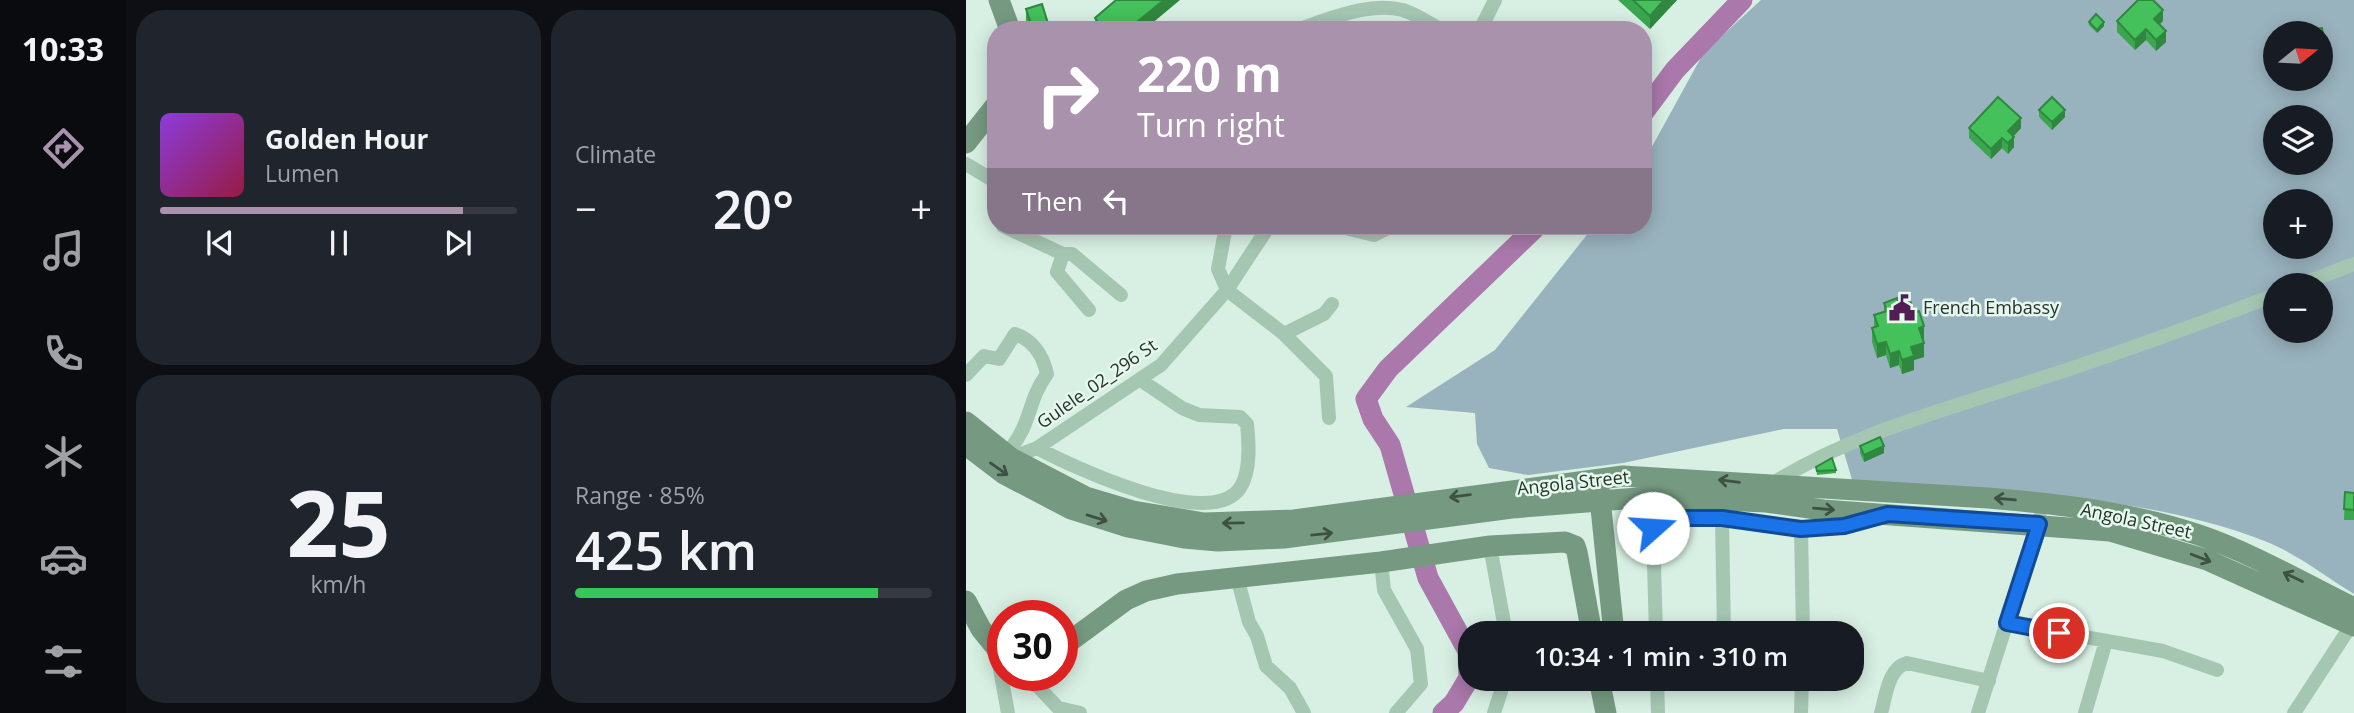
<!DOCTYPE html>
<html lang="en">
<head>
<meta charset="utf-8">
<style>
	body { margin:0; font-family:"Open Sans",sans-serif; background:#20242c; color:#f1f3f6; height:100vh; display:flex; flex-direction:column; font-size:26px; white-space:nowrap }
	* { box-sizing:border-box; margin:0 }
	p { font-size:23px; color:#9ea1a6 }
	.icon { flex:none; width:38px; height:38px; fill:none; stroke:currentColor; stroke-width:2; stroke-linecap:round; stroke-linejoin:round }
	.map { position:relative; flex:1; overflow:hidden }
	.details { display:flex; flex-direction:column; gap:10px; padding:10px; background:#0d0f14; width:840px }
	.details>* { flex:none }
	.banner { position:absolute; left:21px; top:21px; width:665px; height:214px; border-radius:28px; box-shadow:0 4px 18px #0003; background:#a993ac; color:#fff; overflow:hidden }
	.needle { width:46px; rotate:72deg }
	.controls { position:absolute; left:1297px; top:21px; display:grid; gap:14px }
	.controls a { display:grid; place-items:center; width:70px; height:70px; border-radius:50%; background:#171b24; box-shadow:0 4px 18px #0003; font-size:35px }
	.speed { position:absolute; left:21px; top:600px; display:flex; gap:14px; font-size:35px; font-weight:700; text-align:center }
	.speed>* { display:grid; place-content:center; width:91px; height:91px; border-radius:50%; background:#171b24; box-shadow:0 4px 18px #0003; line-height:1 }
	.speed .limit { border:10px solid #d22; background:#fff; color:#111 }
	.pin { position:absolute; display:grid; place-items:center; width:60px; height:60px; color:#fff; margin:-30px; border:4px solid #fff; border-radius:50%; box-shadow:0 2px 7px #0007 }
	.me { position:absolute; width:77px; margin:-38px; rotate:71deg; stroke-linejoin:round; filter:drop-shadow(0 0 5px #0008) }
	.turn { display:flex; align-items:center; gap:24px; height:147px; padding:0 35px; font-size:32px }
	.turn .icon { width:91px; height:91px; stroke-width:2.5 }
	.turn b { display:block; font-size:49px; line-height:60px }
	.then { display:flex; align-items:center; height:66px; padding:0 35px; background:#0003; gap:14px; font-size:26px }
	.big { font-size:52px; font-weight:600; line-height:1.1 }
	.details .card { flex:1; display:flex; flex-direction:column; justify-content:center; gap:10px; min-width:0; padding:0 24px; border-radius:28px; background:#20242c }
	.details .dial { align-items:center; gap:0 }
	.dial b { font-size:91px; line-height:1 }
	.song { display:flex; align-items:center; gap:21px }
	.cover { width:84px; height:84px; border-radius:10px; background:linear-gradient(135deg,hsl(270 70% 55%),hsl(340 70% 35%)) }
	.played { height:7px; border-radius:4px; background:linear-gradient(90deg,#a993ac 85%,#363941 85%) }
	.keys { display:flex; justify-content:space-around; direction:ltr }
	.heat { display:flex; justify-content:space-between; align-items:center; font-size:38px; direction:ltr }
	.charge { height:10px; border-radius:5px; background:linear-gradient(90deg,#34c759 85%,#363941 0) }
	.details .tiles { flex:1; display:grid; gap:10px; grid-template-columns:repeat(2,1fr) }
	.trip { position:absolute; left:492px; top:621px; width:406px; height:70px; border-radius:28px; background:#171b24; box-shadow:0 4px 18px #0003; font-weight:600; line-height:70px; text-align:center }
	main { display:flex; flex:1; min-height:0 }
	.tab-bar { display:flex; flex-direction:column; width:126px; justify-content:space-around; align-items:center; background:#090b0e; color:#9ea1a6 }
	.tab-bar .icon { width:49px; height:49px }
	.tab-bar .selected { color:#a993ac }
	.tab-bar b { font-size:32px; color:#f1f3f6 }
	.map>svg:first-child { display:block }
	.green { fill:#99b3be; fill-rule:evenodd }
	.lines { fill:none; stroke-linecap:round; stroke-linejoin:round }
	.river { stroke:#aa78ab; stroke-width:21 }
	.street { stroke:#a5c7b2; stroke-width:14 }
	.secondary { stroke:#769a81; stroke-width:21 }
	.wall { fill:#3aa64e }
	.shaded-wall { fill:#308740 }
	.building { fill:#44c15b; stroke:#308740; stroke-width:2 }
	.oneway { stroke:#3e5243 }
	.route-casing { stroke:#114b97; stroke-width:18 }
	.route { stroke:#1a73e8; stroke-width:12 }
	.labels { text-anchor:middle; stroke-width:5; stroke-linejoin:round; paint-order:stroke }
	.poi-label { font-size:18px; fill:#263329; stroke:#e4f8ed; text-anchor:start }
	.street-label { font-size:18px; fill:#263329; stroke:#e4f8ed }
</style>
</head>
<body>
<main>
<nav class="tab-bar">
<b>10:33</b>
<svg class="icon selected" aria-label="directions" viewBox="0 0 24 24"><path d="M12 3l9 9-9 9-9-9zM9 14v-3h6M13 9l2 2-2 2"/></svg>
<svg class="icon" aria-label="music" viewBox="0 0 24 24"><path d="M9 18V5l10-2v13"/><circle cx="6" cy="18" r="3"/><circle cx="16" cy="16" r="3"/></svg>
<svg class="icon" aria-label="phone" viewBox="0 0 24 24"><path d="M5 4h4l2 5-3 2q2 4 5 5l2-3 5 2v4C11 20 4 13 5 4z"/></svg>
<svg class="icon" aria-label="climate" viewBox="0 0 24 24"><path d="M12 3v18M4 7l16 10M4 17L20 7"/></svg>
<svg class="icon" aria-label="car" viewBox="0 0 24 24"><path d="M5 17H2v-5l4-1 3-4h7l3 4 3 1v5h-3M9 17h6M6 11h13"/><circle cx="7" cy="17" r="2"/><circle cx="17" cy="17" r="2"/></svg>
<svg class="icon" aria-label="filters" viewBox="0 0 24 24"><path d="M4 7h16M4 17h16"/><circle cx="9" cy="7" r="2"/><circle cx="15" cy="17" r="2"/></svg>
</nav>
<section class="details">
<div class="tiles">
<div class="card">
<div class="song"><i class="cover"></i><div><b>Golden Hour</b><p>Lumen</p></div></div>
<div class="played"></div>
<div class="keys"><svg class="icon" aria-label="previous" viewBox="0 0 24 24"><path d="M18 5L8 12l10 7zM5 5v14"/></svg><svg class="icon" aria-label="pause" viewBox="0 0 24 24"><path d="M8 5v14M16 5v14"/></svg><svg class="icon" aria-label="next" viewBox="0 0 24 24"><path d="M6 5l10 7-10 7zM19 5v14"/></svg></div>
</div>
<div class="card"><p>Climate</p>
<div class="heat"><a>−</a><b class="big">20°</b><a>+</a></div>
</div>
<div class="card dial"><b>25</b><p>km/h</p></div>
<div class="card"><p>Range · 85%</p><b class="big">425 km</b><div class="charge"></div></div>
</div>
</section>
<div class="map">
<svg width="1388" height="713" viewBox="0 0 1388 713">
	<rect width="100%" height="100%" fill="#d8f0e3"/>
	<path class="green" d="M795 0H1388V594C1360 577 1331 554 1301 542 1172 491 1024 493 887 483L871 429H818L657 463 562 475 523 468 511 444 509 413 440 407 529 350 628 226H677V163L738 52ZM1309 33H1354V79H1309ZM1309 117H1354V163H1309ZM1309 201H1354V247H1309ZM1309 285H1354V331H1309Z"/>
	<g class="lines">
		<path class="river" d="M677 113 709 70 776 0
			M477 713 488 703 503 678 502 651 462 578 424 445 407 419 400 399 422 369 571 226"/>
		<path class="street" d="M330 30C361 20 404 1 437 10 450 14 464 24 476 30
			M514 30 529 0
			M0 164 30 182
			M37 226 97 254 91 272 123 310
			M260 226 252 269 261 290
			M371 226 408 235 426 226
			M97 254H106L155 295
			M1333 285 1388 264
			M261 290 318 334 360 376 363 418
			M318 334 358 314 366 304
			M0 375 18 356 33 359 49 334C67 340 77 356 81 374 60 403 67 424 40 454
			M71 448C107 467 244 532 274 488 285 471 283 443 281 424L274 417 233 415 216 408 176 381
			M45 458 71 448 195 365 261 290 303 226
			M804 485C881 436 968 413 1054 385 1140 358 1225 327 1309 295
			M756 518 758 634
			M835 529 837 634
			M524 546 540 634
			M415 562 418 590 451 649 455 684 430 713
			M271 577 283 622 291 636 300 666 324 688 338 713
			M1041 623 1197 651 1251 670
			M690 634 687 528 693 518C741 513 787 525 834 529 859 530 884 524 908 518
			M31 653 42 713
			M62 676 97 713
			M691 679 692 713
			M758 679V680
			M93 708 114 713
			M528 713 539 679
			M835 713 836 679
			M915 713C920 696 922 668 941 663L1023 681
			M1012 713 1074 518
			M1119 713 1140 641
			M1328 713 1388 621"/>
		<path class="secondary" d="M33 0 44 30
			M0 143 30 105
			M0 422 45 458 120 497 167 511 238 523 328 520 657 476 1022 498C1093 504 1165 512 1233 535 1286 553 1337 583 1388 608
			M0 445 38 474 105 509 162 527 218 538 252 541 318 538 546 508 684 497 800 502 857 510 1144 531 1241 560 1388 626
			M633 489 648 634
			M0 601 15 629 37 656
			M96 647 160 600 180 591 211 584 415 562 524 546 599 542 609 546 611 552 626 634
			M633 679 640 713"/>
	</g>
	<path class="wall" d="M652 0H711L684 29Z
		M60 9 84 30H63L60 20Z
		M129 18 178 30H129Z
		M1151 21H1197L1193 24 1200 42 1190 51 1180 40 1169 50 1151 32Z
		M1123 22 1138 26 1131 33 1123 25Z
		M1354 33 1358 44V51L1354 52Z
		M1073 110 1099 117 1086 130 1073 117Z
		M1003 128H1055L1048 136V147L1042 154 1036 148 1025 159 1003 138Z
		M918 303 933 304 958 340 957 341 958 357 948 360V370L936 374 933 365 924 368 920 355 911 358 906 342V328L908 327V315L918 312Z
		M894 446 918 453 898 462 894 453Z
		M850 467 870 470V473L851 475Z
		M1379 492 1388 493V520H1378Z"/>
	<path class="shaded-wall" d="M198 0H214L178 30H161Z
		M698 0H711L684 29V16Z
		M1197 10V21L1188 30V19Z
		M1138 22V26L1131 33V30Z
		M1180 29V40L1169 50V40Z
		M1200 31V42L1190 51V40Z
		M1099 110V117L1086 130V122Z
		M1055 118V128L1042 142V131Z
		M1048 137V147L1042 154V143Z
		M1036 138V148L1025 159V149Z
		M958 326V340L953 342V328Z
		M920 342V355L911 358V344Z
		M958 343V357L948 360V370L936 374V360L945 347Z
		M933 351V365L924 368V354Z
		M918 446V453L898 462V455Z"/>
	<path class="building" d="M150 0H198L161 30H138L129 18Z
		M667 0H698L684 16Z
		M1172 0H1187L1197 10 1188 19 1200 31 1190 40 1180 29 1169 40 1151 21Z
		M76 4 84 30H67L60 9Z
		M1130 14 1138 22 1131 30 1123 22Z
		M1356 28 1358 44 1354 45V33H1340V30Z
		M1032 97 1055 118 1042 131 1048 137 1042 143 1036 138 1025 149 1003 128Z
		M1086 97 1099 110 1086 122 1073 110Z
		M931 298 933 304 944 300 948 313 953 311 958 326 953 328 958 343 945 347 948 356 936 360 933 351 924 354 920 342 911 344 906 328 912 326 908 315 921 311 918 303Z
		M914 437 918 446 898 455 894 446Z
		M866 458 870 470 851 471 850 467Z
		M1379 492 1388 493V510L1378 509Z"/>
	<defs><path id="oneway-shaft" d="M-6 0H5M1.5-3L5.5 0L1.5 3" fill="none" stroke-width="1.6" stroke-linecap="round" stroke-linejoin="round" transform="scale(1.75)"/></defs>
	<g class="oneway">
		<use href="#oneway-shaft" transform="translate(33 469) rotate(35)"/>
		<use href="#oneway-shaft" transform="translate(763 481) rotate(-173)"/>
		<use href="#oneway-shaft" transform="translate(494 496) rotate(173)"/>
		<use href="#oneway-shaft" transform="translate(1039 499) rotate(-175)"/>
		<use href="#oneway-shaft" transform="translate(858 509) rotate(5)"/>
		<use href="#oneway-shaft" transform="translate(131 518) rotate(17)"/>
		<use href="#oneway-shaft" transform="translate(267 523) rotate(179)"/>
		<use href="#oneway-shaft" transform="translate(356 534) rotate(-6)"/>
		<use href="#oneway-shaft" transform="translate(1235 558) rotate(21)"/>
		<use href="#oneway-shaft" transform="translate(1327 577) rotate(-154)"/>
	</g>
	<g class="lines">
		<g class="route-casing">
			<path id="route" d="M687 528 689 522 699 518H756L835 529 878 526 922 514 1073 524 1041 623 1093 633"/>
		</g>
		<use href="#route" class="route"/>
	</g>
	<defs>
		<g id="civic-bare" transform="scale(2.1)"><path d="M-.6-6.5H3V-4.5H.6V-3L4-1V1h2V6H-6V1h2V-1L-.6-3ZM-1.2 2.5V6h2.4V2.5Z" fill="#521d52" stroke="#e4f8ed" stroke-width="2.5" paint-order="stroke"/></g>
	</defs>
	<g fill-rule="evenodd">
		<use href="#civic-bare" x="936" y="308"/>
	</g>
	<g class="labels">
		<g class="poi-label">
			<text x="957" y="314">French Embassy</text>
		</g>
		<g class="street-label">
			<text transform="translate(131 384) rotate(-35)" y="6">Gulele_02_296 St</text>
			<text transform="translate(607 483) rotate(-6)" y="6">Angola Street</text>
			<text transform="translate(1170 521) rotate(12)" y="6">Angola Street</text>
		</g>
	</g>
</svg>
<div class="controls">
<a><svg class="needle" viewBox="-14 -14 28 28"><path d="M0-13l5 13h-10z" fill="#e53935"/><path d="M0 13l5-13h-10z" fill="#9ea1a6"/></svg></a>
<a><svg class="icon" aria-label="layers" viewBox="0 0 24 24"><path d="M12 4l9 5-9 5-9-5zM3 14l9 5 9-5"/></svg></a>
<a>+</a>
<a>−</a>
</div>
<div class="speed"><div class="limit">30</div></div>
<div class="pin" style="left:1093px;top:633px;background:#d93025"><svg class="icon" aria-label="arrive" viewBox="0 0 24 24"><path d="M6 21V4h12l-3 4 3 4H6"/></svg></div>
<svg class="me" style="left:687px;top:528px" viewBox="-20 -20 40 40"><circle r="19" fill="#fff"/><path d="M0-13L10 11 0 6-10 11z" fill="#1a73e8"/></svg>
<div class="trip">10:34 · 1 min · 310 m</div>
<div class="banner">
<div class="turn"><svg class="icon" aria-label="right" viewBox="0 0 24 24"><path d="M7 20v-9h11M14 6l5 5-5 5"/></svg><div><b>220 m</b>Turn right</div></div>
<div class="then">Then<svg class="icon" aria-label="left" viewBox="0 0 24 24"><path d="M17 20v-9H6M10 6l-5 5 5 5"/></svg></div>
</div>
</div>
</main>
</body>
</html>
